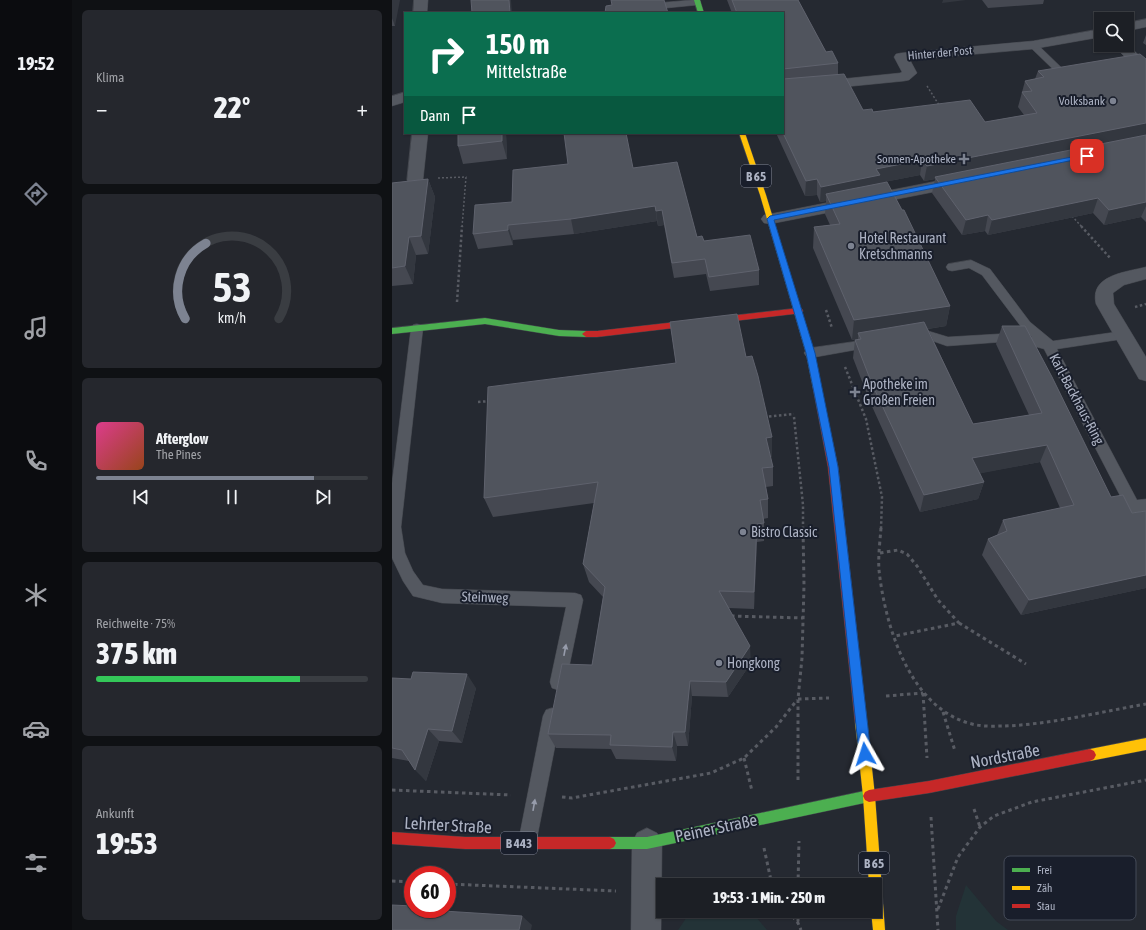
<!DOCTYPE html>
<html lang="de">
<head>
<meta charset="utf-8">
<style>
	body { margin:0; font-family:"Asap Condensed",sans-serif; background:#25272d; color:#f1f3f6; height:100vh; display:flex; flex-direction:column; font-size:15px; white-space:nowrap }
	* { box-sizing:border-box; margin:0 }
	p { font-size:13px; color:#a0a2a7 }
	.icon { flex:none; width:22px; height:22px; fill:none; stroke:currentColor; stroke-width:2; stroke-linecap:round; stroke-linejoin:round }
	.map { position:relative; flex:1; overflow:hidden }
	.panel { display:flex; flex-direction:column; gap:10px; padding:10px; background:#0f1114; width:320px }
	.panel>* { flex:none }
	.top-card { position:absolute; left:12px; top:12px; width:380px; height:122px; border-radius:0px; box-shadow:0 1px 3px #0004,0 0 0 1px #3a3d42; background:#0b6e4f; color:#fff; overflow:hidden }
	.buttons { position:absolute; left:702px; top:12px; display:grid; gap:8px }
	.buttons a { display:grid; place-items:center; width:40px; height:40px; border-radius:0px; background:#1c1f25; box-shadow:0 1px 3px #0004,0 0 0 1px #3a3d42; font-size:20px }
	.speed { position:absolute; left:12px; top:866px; display:flex; gap:8px; font-size:20px; font-weight:700; text-align:center }
	.speed>* { display:grid; place-content:center; width:52px; height:52px; border-radius:50%; background:#1c1f25; box-shadow:0 1px 3px #0004,0 0 0 1px #3a3d42; line-height:1 }
	.speed .limit { border:6px solid #d22; background:#fff; color:#111 }
	.pin { position:absolute; display:grid; place-items:center; width:34px; height:34px; color:#fff; margin:-17px; border-radius:8px; box-shadow:0 2px 6px #0006 }
	.me { position:absolute; width:44px; margin:-22px; rotate:354deg; stroke-linejoin:round; filter:drop-shadow(0 0 3px #0008) }
	.turn { display:flex; align-items:center; gap:14px; height:84px; padding:0 16px; font-size:18px }
	.turn .icon { width:52px; height:52px; stroke-width:2.5 }
	.turn b { display:block; font-size:28px; line-height:34px }
	.then { display:flex; align-items:center; height:38px; padding:0 16px; background:#0003; gap:8px; font-size:15px }
	.big { font-size:30px; font-weight:800; line-height:1.1 }
	.panel .card { flex:1; display:flex; flex-direction:column; justify-content:center; gap:6px; min-width:0; padding:0 14px; border-radius:6px; background:#25272d }
	.panel .dial { align-items:center; gap:0 }
	.dial svg { height:104px; overflow:visible; fill:none; stroke:#3a3d42; stroke-width:7; stroke-linecap:round; text-anchor:middle }
	.dial text { fill:#f1f3f6; stroke:none }
	.song { display:flex; align-items:center; gap:12px }
	.cover { width:48px; height:48px; border-radius:6px; background:linear-gradient(135deg,hsl(330 70% 55%),hsl(20 70% 35%)) }
	.played { height:4px; border-radius:2px; background:linear-gradient(90deg,#7d8391 80%,#3a3d42 80%) }
	.keys { display:flex; justify-content:space-around; direction:ltr }
	.heat { display:flex; justify-content:space-between; align-items:center; font-size:22px; direction:ltr }
	.charge { height:6px; border-radius:3px; background:linear-gradient(90deg,#34c759 75%,#3a3d42 0) }
	.trip { position:absolute; left:264px; top:878px; width:226px; height:40px; border-radius:0px; background:#1c1f25; box-shadow:0 1px 3px #0004,0 0 0 1px #3a3d42; font-weight:800; line-height:40px; text-align:center }
	main { display:flex; flex:1; min-height:0 }
	.tab-bar { display:flex; flex-direction:column; width:72px; justify-content:space-around; align-items:center; background:#0b0c0f; color:#a0a2a7 }
	.tab-bar .icon { width:28px; height:28px }
	.tab-bar .selected { color:#7d8391 }
	.tab-bar b { font-size:18px; color:#f1f3f6 }
	.map>svg:first-child { display:block }
	.green { fill:#233337 }
	.lines { fill:none; stroke-linecap:round; stroke-linejoin:round }
	.lane-casing { stroke:#42454c; stroke-width:1 }
	.street-casing { stroke:#42454c; stroke-width:1 }
	.fast-casing { stroke:#42454c; stroke-width:1 }
	.slow-casing { stroke:#42454c; stroke-width:1 }
	.jam-casing { stroke:#42454c; stroke-width:1 }
	.path-far2 { stroke:#585b63; stroke-width:1.5; stroke-dasharray:2 2; stroke-linecap:butt }
	.path-far1 { stroke:#585b63; stroke-width:2.5; stroke-dasharray:2.5 2.5; stroke-linecap:butt }
	.path { stroke:#585b63; stroke-width:3; stroke-dasharray:3.5 3.5; stroke-linecap:butt }
	.lane { fill:#545860; fill-rule:evenodd }
	.street { fill:#545860; fill-rule:evenodd }
	.fast { fill:#4caf50; fill-rule:evenodd }
	.slow { fill:#ffc107; fill-rule:evenodd }
	.jam { fill:#c62828; fill-rule:evenodd }
	.wall { fill:#454851 }
	.shaded-wall { fill:#33373f }
	.building { fill:#50545d; stroke:#5f626d }
	.oneway { fill:#979cab }
	.route { fill:#1a73e8; stroke:#114b97 }
	.poi-dot { fill:#7d8391; stroke:#191e2b; stroke-width:1.5 }
	.labels { text-anchor:middle; stroke-width:4; stroke-linejoin:round; paint-order:stroke }
	.far-street-label { font-size:12px; fill:#adb3c4; stroke:#191e2b }
	.far-poi-label { font-size:12px; fill:#adb3c4; stroke:#191e2b; text-anchor:end }
	.shield { fill:#191e2b; stroke:#818696; stroke-width:1 }
	.shield-label { font-size:13px; font-weight:bold; fill:#adb3c4 }
	.poi-label { font-size:14px; fill:#adb3c4; stroke:#191e2b; text-anchor:start }
	.street-label { font-size:14px; fill:#adb3c4; stroke:#191e2b }
	.near-street-label { font-size:17px; fill:#adb3c4; stroke:#191e2b }
	.key { fill:#191e2b; stroke:#454b59; stroke-width:1 }
	.key-label { font-size:11px; fill:#adb3c4 }
</style>
</head>
<body>
<main>
<nav class="tab-bar">
<b>19:52</b>
<svg class="icon selected" aria-label="directions" viewBox="0 0 24 24"><path d="M12 3l9 9-9 9-9-9zM9 14v-3h6M13 9l2 2-2 2"/></svg>
<svg class="icon" aria-label="music" viewBox="0 0 24 24"><path d="M9 18V5l10-2v13"/><circle cx="6" cy="18" r="3"/><circle cx="16" cy="16" r="3"/></svg>
<svg class="icon" aria-label="phone" viewBox="0 0 24 24"><path d="M5 4h4l2 5-3 2q2 4 5 5l2-3 5 2v4C11 20 4 13 5 4z"/></svg>
<svg class="icon" aria-label="climate" viewBox="0 0 24 24"><path d="M12 3v18M4 7l16 10M4 17L20 7"/></svg>
<svg class="icon" aria-label="car" viewBox="0 0 24 24"><path d="M5 17H2v-5l4-1 3-4h7l3 4 3 1v5h-3M9 17h6M6 11h13"/><circle cx="7" cy="17" r="2"/><circle cx="17" cy="17" r="2"/></svg>
<svg class="icon" aria-label="filters" viewBox="0 0 24 24"><path d="M4 7h16M4 17h16"/><circle cx="9" cy="7" r="2"/><circle cx="15" cy="17" r="2"/></svg>
</nav>
<section class="panel">
<div class="card"><p>Klima</p>
<div class="heat"><a>−</a><b class="big">22°</b><a>+</a></div>
</div>
<div class="card dial"><svg viewBox="0 0 100 80">
<path d="M14 69A42 42 0 1 1 86 69"/>
<path d="M14 69A42 42 0 0 1 30 11" stroke="#7d8391"/>
<text x="50" y="56" font-size="32" font-weight="700">53</text>
<text x="50" y="72" font-size="11">km/h</text>
</svg></div>
<div class="card">
<div class="song"><i class="cover"></i><div><b>Afterglow</b><p>The Pines</p></div></div>
<div class="played"></div>
<div class="keys"><svg class="icon" aria-label="previous" viewBox="0 0 24 24"><path d="M18 5L8 12l10 7zM5 5v14"/></svg><svg class="icon" aria-label="pause" viewBox="0 0 24 24"><path d="M8 5v14M16 5v14"/></svg><svg class="icon" aria-label="next" viewBox="0 0 24 24"><path d="M6 5l10 7-10 7zM19 5v14"/></svg></div>
</div>
<div class="card"><p>Reichweite · 75%</p><b class="big">375 km</b><div class="charge"></div></div>
<div class="card"><p>Ankunft</p><b class="big">19:53</b></div>
</section>
<div class="map">
<svg width="754" height="930" viewBox="0 0 754 930">
	<rect width="100%" height="100%" fill="#252931"/>
	<path class="green" d="M574 885 604 921 616 930H564V916Z
		M305 911H359L375 930H286L297 914Z"/>
	<g class="lines">
		<g class="lane-casing">
			<path id="lane" d="M300 0H307L309 2 305 5 254 10 250 7 254 4Z
				M641 42 644 43 674 72H683L685 74 683 76 669 77 638 47 637 45Z
				M579 260 598 269 638 322 661 341 731 331 735 332 737 335 735 338 731 339 665 349 745 500 754 499V511L741 513 736 511 652 349 623 341 555 346 532 338 521 340 517 339 515 336 517 333 533 330 556 337 623 333 640 337 630 328 590 275 577 268 560 271 556 270 554 267 556 264Z
				M25 324 29 325 31 328 9 527 13 553 21 571 31 585 50 589 183 593 189 595 191 600 174 682 172 688 166 690 160 688 158 682 174 607 50 603 21 596 11 581 0 558V483L19 328 21 325Z
				M481 339 485 340 487 343 485 346 418 358 414 356 412 353 414 350 418 348Z
				M160 708 166 710 169 716 144 843 142 850 135 852 128 850 126 843 151 716 154 710Z"/>
		</g>
		<g class="street-casing">
			<path id="street" d="M22 0H36L35 13H21Z
				M754 19V27L735 31V23Z
				M709 29V37L641 49 518 60 525 73 517 80 512 81 391 93V85L508 73 510 72 502 57 504 54 509 53 641 41Z
				M735 44 754 62V74L749 73 721 45Z
				M13 92V102L0 106V96Z
				M20 133H36L31 180 29 184 23 185 17 184 15 180Z
				M571 176 577 177 579 181 577 185 378 224 372 223 369 219 372 215 378 214Z
				M754 267V279L732 285 721 293 722 304 754 357V381L747 379 704 304C697 275 734 272 754 267Z
				M255 828 265 833 270 843 269 930H239L240 843 245 833Z"/>
		</g>
		<g class="fast-casing">
			<path id="fast" d="M302 0H308L312 13H306Z
				M93 318 167 330 194 331 198 334 194 337 167 336 93 324 0 334V328Z
				M477 790 481 792 483 796 481 800 477 802 255 849H218L214 847 212 843 214 839 218 837H255Z"/>
		</g>
		<g class="slow-casing">
			<path id="slow" d="M347 133H353L374 195 422 353 429 388 428 390H422L421 388 414 353 368 195Z
				M469 717 473 718 475 722 483 796 493 930H481L479 911H483V885H477L471 796 463 722 465 718Z
				M754 738V750L698 761 694 759 692 755 694 751 698 749Z"/>
		</g>
		<g class="jam-casing">
			<path id="jam" d="M407 308 410 309 411 311 410 313 205 337H194L190 334 194 331H205Z
				M425 385 429 388 446 467 475 722 473 726 469 727 465 726 463 722 436 467 421 388Z
				M698 749 702 751 704 755 702 759 698 761 537 793 477 802 473 800 471 796 473 792 477 790 537 781Z
				M0 832 73 837H218L222 839 224 843 222 847 218 849H73L0 844Z"/>
		</g>
		<path class="path-far2" d="M535 86 547 105
			M46 178 74 177 70 227
			M680 216 690 227"/>
		<path class="path-far1" d="M689 226 719 259
			M65 302 70 226
			M743 307 754 304
			M434 310 440 328
			M453 367 474 419 490 497 489 529
			M86 402 99 401
			M372 417 402 414
			M402 417 411 505V529"/>
		<path class="path" d="M489 528C488 541 486 557 487 570 493 626 518 709 580 724 591 727 603 726 613 726 661 724 708 712 754 704
			M488 553 506 550 515 554 525 566 546 600 567 623 503 636
			M339 616 411 618
			M567 623 634 664
			M531 693 535 758
			M494 696 531 693
			M406 699 437 698
			M551 712 563 751
			M352 758 360 791
			M406 780V699L410 658 412 585 411 528
			M0 790 119 795
			M170 797 180 798 319 773 352 758 384 727 405 700
			M582 809 588 827
			M539 817 546 930
			M372 848 380 885
			M0 881 21 882
			M55 884 224 891
			M317 885 335 879 353 885
			M406 885 407 841
			M546 909 566 857 588 827 602 816 640 802 754 780
			M396 911 406 923 409 930
			M406 911V923"/>
		<use href="#lane" class="lane"/>
		<use href="#street" class="street"/>
		<use href="#fast" class="fast"/>
		<use href="#slow" class="slow"/>
		<use href="#jam" class="jam"/>
	</g>
	<path class="wall" d="M0 0 3 26H0Z
		M335 0H406L434 52 446 63V74L471 110 481 112 593 122 632 115 626 107 633 81 643 79 646 71 754 59V222L749 217 712 225 701 213 596 235 593 231 570 235 540 193 543 179 532 181 528 175 487 183V184L558 306 554 326 536 329 581 424 637 415 604 344 610 326 719 497 740 513 754 511V588L629 615 590 555 596 539 605 535 611 520 668 508 648 462 588 473 592 482 586 499 528 512 478 402 461 358 463 340 466 339 460 340 421 248 422 227 438 225 433 214 434 201 428 202 425 195 413 196 384 133H391V13H340Z
		M590 0H652L651 4 596 8Z
		M754 35V45L751 43Z
		M66 133H114L115 159 71 164 66 146Z
		M176 164 241 168 305 237 367 270V285L318 291 314 274 282 278 272 225 266 226 265 221 182 234 121 240V245L86 249 81 234 120 202Z
		M36 179 43 197 36 254 24 255 21 284 0 286V183Z
		M278 322 354 357 380 457H378L381 467V486L374 487 376 499V518L371 519 372 523V541L365 542 362 609 337 608 359 663 336 697 300 696 296 746H285L284 761 224 759 219 749 164 748 156 734 200 665 211 597 197 582 191 564 202 503 101 517 92 498 284 363Z
		M0 678 84 688 70 743 47 741 34 781 17 761 0 758Z"/>
	<path class="shaded-wall" d="M0 0H8L3 26 0 18Z
		M117 0H119L120 13H118Z
		M551 0H574L550 3Z
		M754 123V137L543 177V179L532 181 535 166Z
		M110 133H114L115 159 110 141Z
		M530 160 528 175 487 183 486 191 434 194V201L428 202 429 187 484 169Z
		M36 179 43 197 36 254 29 236Z
		M425 179V195L413 196 414 181Z
		M706 198 701 213 596 235 600 220Z
		M754 202V206L749 217 712 225 717 210Z
		M263 206 265 221 182 234 179 219Z
		M270 210 272 225 266 226 264 211Z
		M596 215 593 231 570 235 574 220Z
		M116 225 121 240V245L116 230Z
		M17 237 24 255 21 284 13 266Z
		M558 306 554 326 469 339 466 333V339L460 340 462 320Z
		M380 437V457L374 458V438Z
		M655 445 648 462 575 476 580 458Z
		M592 482 586 499 528 512 532 495Z
		M365 524V542L362 609V592Z
		M754 575V588L629 615 637 600Z
		M358 646 359 663 336 697 334 682Z
		M75 674 84 688 70 743 60 731Z
		M298 681 300 696 296 746 293 732Z
		M36 729 47 741 34 781 23 770Z
		M281 732 285 746 284 761 280 747Z
		M51 909H53L65 917 51 911Z
		M130 916 140 925 139 930H127Z"/>
	<path class="building" d="M79 0H117L118 13H80Z
		M219 0H272L276 13H213L214 6 220 5Z
		M340 0H406L434 52 440 51 446 63 391 69V13H345Z
		M748 54 754 59V123L535 166 530 160 484 169 488 175 429 187 425 179 414 181 391 133V79L452 74 471 110 480 109 481 112 578 100 593 122 645 113 630 92 640 91 633 81 652 77 646 71Z
		M66 133H110V141L66 146Z
		M172 133H234L241 168 285 162 305 237 310 236 312 241 358 235 367 270 317 277 313 259 280 263 270 210 264 211 263 206 179 219 116 225V230L81 234 83 205 120 202 121 170 176 164Z
		M754 135V202L717 210 706 198 600 220 596 215 574 220 543 177Z
		M36 179 29 236 17 237 13 266 0 268V183Z
		M495 182 510 210H512L558 306 462 320 422 227 448 224 434 194Z
		M345 314 354 357 360 356 366 376 380 437 374 438 381 467 370 468 376 499 368 500 372 523 365 524 362 592 327 591 358 646 334 682 298 681 293 732H281L280 747 218 745 219 735 156 734 170 664 200 665 213 587 191 564 206 482 92 498 96 387 284 363 278 322Z
		M532 322 581 424 650 413 610 326H633L660 377 719 497 731 495 740 513 754 511V575L637 600 596 539 615 531 611 520 682 505 655 445 580 458 592 482 532 495 480 384 463 340 469 339 466 333Z
		M21 672 75 674 60 731 36 729 23 770 10 750 0 748V678L19 679Z
		M0 905 21 906V909H51V911L130 916 127 930H0Z"/>
	<defs><path id="oneway-solid" d="M-6-.8H1V-3.2L6.5 0L1 3.2V.8H-6Z"/></defs>
	<g class="oneway">
		<use href="#oneway-solid" transform="translate(173 650) rotate(-79)"/>
		<use href="#oneway-solid" transform="translate(142 805) rotate(-80)"/>
	</g>
	<path class="route" d="M695 154H697V157L382 220 423 353 446 467 479 754 477 758 473 760 469 758 467 754 437 467 414 353 375 219 378 216Z"/>
	<g class="poi-dot">
		<circle cx="721" cy="101" r="4"/>
		<path d="M570 153h4v4h4v4h-4v4h-4v-4h-4v-4h4z"/>
		<circle cx="459" cy="246" r="4"/>
		<path d="M461 386h4v4h4v4h-4v4h-4v-4h-4v-4h4z"/>
		<circle cx="351" cy="532" r="4"/>
		<circle cx="327" cy="663" r="4"/>
	</g>
	<g class="labels">
		<g class="far-street-label">
			<text transform="translate(548 53) rotate(-5)" y="4">Hinter der Post</text>
		</g>
		<g class="far-poi-label">
			<text x="713" y="105">Volksbank</text>
			<text x="564" y="163">Sonnen-Apotheke</text>
		</g>
		<g class="shield">
			<rect x="349" y="165" width="30" height="22" rx="3"/>
			<rect x="109" y="832" width="36" height="22" rx="3"/>
			<rect x="467" y="852" width="30" height="22" rx="3"/>
		</g>
		<g class="shield-label">
			<text x="364" y="181">B 65</text>
			<text x="127" y="848">B 443</text>
			<text x="482" y="868">B 65</text>
		</g>
		<g class="poi-label">
			<text x="467" y="243">Hotel Restaurant<tspan x="467" dy="16">Kretschmanns</tspan></text>
			<text x="471" y="389">Apotheke im<tspan x="471" dy="16">Großen Freien</tspan></text>
			<text x="359" y="537">Bistro Classic</text>
			<text x="335" y="668">Hongkong</text>
		</g>
		<g class="street-label">
			<text transform="translate(685 399) rotate(62)" y="5">Karl-Backhaus-Ring</text>
			<text transform="translate(93 597) rotate(2)" y="5">Steinweg</text>
		</g>
		<g class="near-street-label">
			<text transform="translate(613 756) rotate(-11)" y="6">Nordstraße</text>
			<text transform="translate(56 825) rotate(3)" y="6">Lehrter Straße</text>
			<text transform="translate(324 828) rotate(-12)" y="6">Peiner Straße</text>
		</g>
	</g>
	<rect x="612" y="856" width="132" height="64" rx="6" class="key"/>
	<rect x="620" y="868" width="18" height="4" fill="#4caf50"/>
	<rect x="620" y="886" width="18" height="4" fill="#ffc107"/>
	<rect x="620" y="904" width="18" height="4" fill="#c62828"/>
	<g class="key-label">
		<text x="645" y="874">Frei</text>
		<text x="645" y="892">Zäh</text>
		<text x="645" y="910">Stau</text>
	</g>
</svg>
<div class="buttons">
<a><svg class="icon" aria-label="search" viewBox="0 0 24 24"><circle cx="10" cy="10" r="6"/><path d="M15 15l6 6"/></svg></a>
</div>
<div class="speed"><div class="limit">60</div></div>
<div class="pin" style="left:695px;top:156px;background:#d93025"><svg class="icon" aria-label="arrive" viewBox="0 0 24 24"><path d="M6 21V4h12l-3 4 3 4H6"/></svg></div>
<svg class="me" style="left:473px;top:754px" viewBox="-20 -20 40 40"><path d="M0-17L14 15 0 8-14 15z" fill="#1a73e8" stroke="#fff" stroke-width="4"/></svg>
<div class="trip">19:53 · 1 Min. · 250 m</div>
<div class="top-card">
<div class="turn"><svg class="icon" aria-label="right" viewBox="0 0 24 24"><path d="M7 20v-9h11M14 6l5 5-5 5"/></svg><div><b>150 m</b>Mittelstraße</div></div>
<div class="then">Dann<svg class="icon" aria-label="arrive" viewBox="0 0 24 24"><path d="M6 21V4h12l-3 4 3 4H6"/></svg></div>
</div>
</div>
</main>
</body>
</html>
